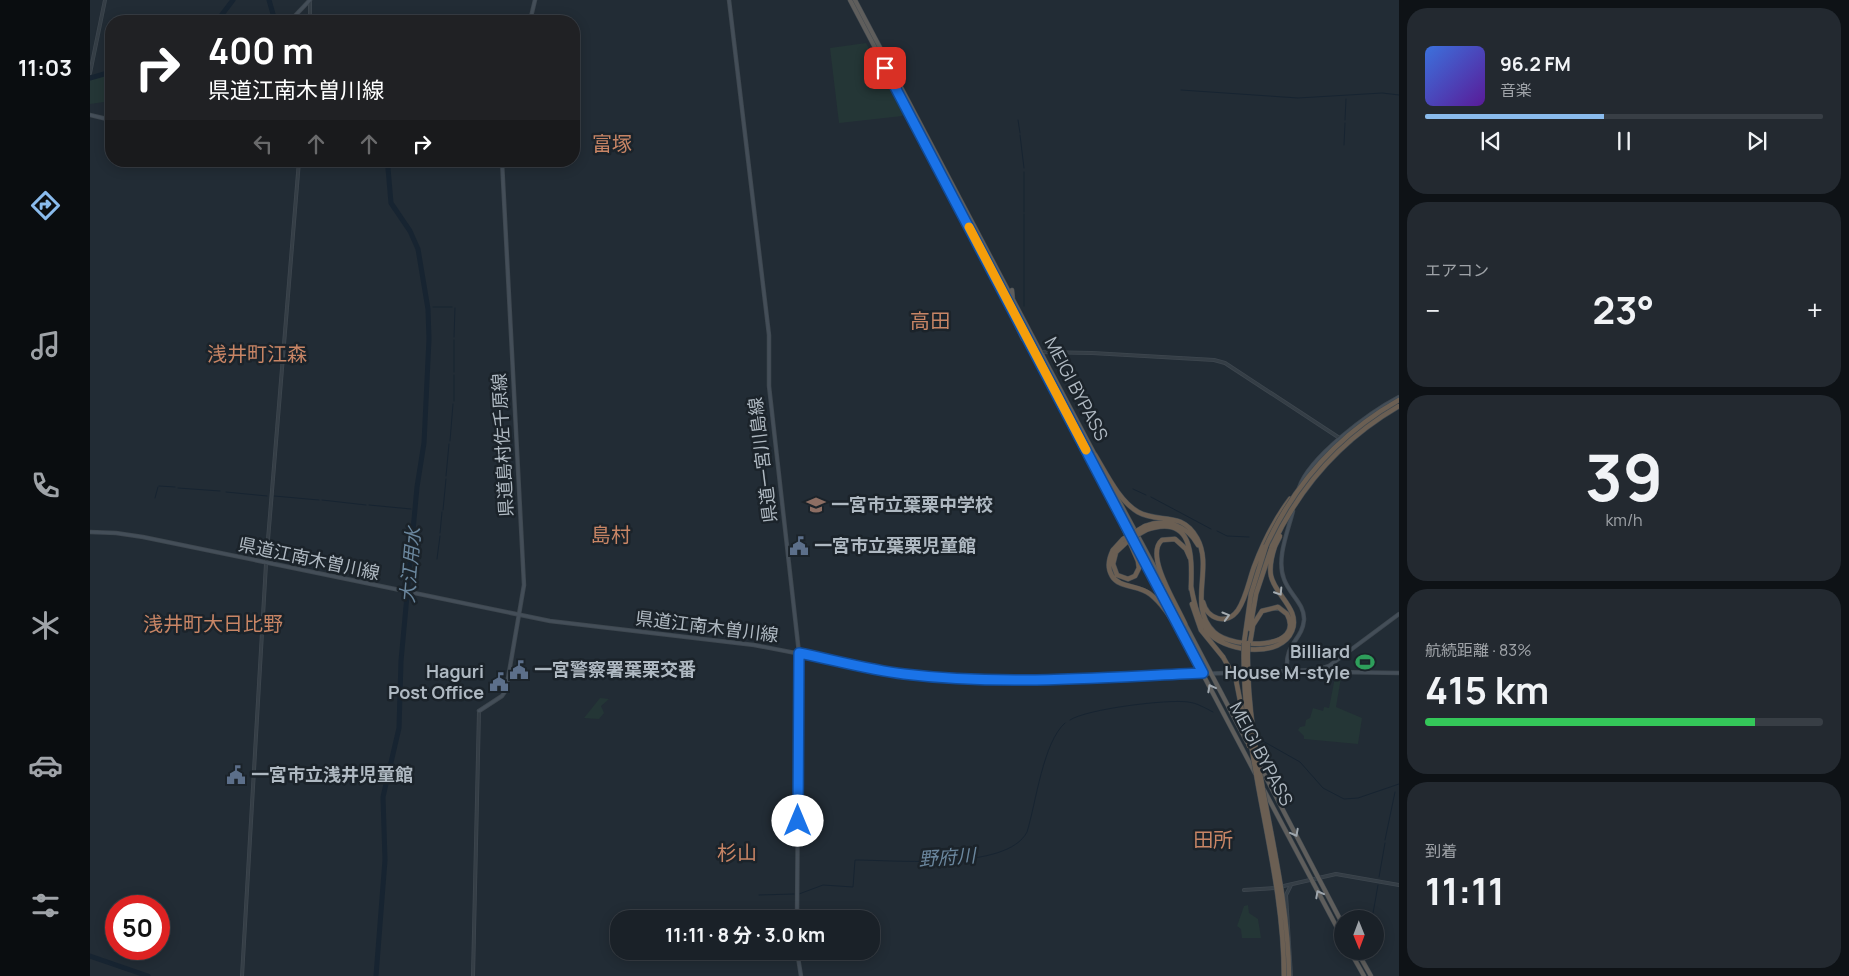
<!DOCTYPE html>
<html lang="ja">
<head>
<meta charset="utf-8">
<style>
	body { margin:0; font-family:Manrope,"Noto Sans JP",sans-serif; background:#232930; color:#f1f3f6; height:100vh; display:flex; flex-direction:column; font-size:19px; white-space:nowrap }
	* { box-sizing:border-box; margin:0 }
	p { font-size:16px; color:#9fa3a8 }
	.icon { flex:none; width:28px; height:28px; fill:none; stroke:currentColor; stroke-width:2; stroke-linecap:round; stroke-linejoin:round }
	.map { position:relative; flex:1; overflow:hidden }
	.details { display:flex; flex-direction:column; gap:8px; padding:8px; background:#0e1216; width:450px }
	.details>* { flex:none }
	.hud { position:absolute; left:15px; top:15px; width:475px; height:152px; border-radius:20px; box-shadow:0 2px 12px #0003,0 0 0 1px #383e45; background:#202124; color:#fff; overflow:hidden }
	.needle { width:32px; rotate:179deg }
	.controls { position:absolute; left:1244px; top:910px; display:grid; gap:10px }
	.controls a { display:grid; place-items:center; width:50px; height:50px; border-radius:50%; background:#1a2128; box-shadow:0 2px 12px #0003,0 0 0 1px #383e45; font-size:25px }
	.speed { position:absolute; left:15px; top:895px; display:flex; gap:10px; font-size:25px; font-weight:700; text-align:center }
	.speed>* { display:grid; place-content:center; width:65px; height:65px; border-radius:50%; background:#1a2128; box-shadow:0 2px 12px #0003,0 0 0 1px #383e45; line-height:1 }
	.speed .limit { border:8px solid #d22; background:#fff; color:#111 }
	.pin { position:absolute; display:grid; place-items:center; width:42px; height:42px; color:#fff; margin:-21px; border-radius:10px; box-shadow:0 2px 8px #0006 }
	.me { position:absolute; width:55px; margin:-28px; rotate:0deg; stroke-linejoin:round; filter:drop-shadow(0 0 4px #0008) }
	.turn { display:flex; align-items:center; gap:18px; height:105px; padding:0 20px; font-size:22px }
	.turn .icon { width:65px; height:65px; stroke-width:2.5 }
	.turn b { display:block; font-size:35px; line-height:42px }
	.lanes { display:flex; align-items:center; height:48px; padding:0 20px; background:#0003; justify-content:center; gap:25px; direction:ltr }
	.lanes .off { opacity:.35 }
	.big { font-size:38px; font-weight:700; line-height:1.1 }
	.details .widget { flex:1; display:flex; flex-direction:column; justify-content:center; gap:8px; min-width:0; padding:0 18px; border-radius:20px; background:#232930 }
	.details .dial { align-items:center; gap:0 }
	.dial b { font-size:65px; line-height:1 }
	.song { display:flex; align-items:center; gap:15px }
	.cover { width:60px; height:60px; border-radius:8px; background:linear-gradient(135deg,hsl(220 70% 55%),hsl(270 70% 35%)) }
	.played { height:5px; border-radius:2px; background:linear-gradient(90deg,#8abbed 45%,#383e45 45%) }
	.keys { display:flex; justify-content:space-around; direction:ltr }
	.heat { display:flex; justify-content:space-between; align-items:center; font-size:28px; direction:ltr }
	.charge { height:8px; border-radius:4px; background:linear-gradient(90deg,#34c759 83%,#383e45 0) }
	.trip { position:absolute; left:520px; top:910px; width:270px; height:50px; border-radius:20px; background:#1a2128; box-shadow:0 2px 12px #0003,0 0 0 1px #383e45; font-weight:700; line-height:50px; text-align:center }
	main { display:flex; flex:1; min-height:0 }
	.tabs { display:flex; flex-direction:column; width:90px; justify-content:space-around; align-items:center; background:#0a0d10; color:#9fa3a8 }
	.tabs .icon { width:35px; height:35px }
	.tabs .selected { color:#8abbed }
	.tabs b { font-size:22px; color:#f1f3f6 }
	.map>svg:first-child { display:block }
	.green { fill:#243636 }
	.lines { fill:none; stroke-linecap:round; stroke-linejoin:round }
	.stream { stroke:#172431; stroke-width:1 }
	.river { stroke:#172431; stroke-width:5 }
	.tertiary-casing { stroke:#3e474f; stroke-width:4 }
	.secondary-casing { stroke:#3e474f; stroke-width:4.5 }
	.trunk-casing { stroke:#404950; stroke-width:5 }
	.motorway-casing { stroke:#404950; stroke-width:5.5 }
	.tertiary { stroke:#353e46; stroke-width:2.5 }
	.secondary { stroke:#444e58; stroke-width:3 }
	.trunk { stroke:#5f5e5c; stroke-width:4 }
	.motorway { stroke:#6b5f53; stroke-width:4.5 }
	.motorway-bridge-casing { stroke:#404950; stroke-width:5.5; stroke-linecap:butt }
	.motorway-bridge { stroke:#6b5f53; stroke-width:4.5 }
	.oneway { stroke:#a5acb1 }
	.oneway2 { stroke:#9fa7ae }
	.route-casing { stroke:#114b97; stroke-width:12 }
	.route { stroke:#1a73e8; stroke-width:9 }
	.slow { stroke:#f59e0b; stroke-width:9 }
	.labels { text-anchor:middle; stroke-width:5; stroke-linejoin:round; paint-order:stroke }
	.street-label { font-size:18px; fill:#afb9c2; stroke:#1b232a }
	.poi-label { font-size:18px; font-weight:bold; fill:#afb9c2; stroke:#1b232a; text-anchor:start }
	.water-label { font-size:19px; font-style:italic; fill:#6b879e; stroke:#1b232a }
	.quarter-label { font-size:20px; fill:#c88565; stroke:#1b232a }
</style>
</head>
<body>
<main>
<nav class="tabs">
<b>11:03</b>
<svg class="icon selected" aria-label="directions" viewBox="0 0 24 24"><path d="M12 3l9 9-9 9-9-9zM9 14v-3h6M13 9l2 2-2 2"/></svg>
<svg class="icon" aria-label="music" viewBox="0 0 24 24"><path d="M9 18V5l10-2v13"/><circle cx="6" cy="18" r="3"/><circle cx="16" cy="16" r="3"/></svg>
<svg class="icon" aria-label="phone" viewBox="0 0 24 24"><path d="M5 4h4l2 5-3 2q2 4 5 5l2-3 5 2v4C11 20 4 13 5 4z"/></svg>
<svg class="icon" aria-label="climate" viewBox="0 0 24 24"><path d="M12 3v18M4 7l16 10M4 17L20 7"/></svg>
<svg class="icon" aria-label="car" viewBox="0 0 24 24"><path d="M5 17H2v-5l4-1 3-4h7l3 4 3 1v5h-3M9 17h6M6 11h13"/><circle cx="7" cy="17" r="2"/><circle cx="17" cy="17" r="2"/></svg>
<svg class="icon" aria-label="filters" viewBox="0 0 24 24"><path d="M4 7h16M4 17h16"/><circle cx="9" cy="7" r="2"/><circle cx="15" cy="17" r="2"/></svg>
</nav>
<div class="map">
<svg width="1309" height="976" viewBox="0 0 1309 976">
	<rect width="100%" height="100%" fill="#222c35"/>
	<path class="green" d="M776 43 813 114 812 116 749 123 740 48Z
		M21 73V101L0 104V80Z
		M1246 672H1252L1246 707 1272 718 1268 744 1214 739V736L1208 730 1210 727 1215 726 1216 720 1220 718 1223 708 1233 711 1234 707 1239 708Z
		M510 698 519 699 511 706 514 713 509 719 494 718Z
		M1158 905 1159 913 1168 919 1171 938H1152L1151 929 1147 926 1154 906Z"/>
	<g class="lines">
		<path class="stream" d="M1091 90 1208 98 1292 93 1309 95
			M928 120 930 133
			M1255 120 1256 99
			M930 135 934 168
			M1254 145 1255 123
			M934 172V212
			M934 306V214
			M343 307H362
			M364 337 365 308
			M364 372V340
			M364 401V375
			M360 441 363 404
			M356 476 359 444
			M69 486 85 487
			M88 488 130 491
			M1043 489 1056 495
			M136 492 177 496
			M184 496 229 500
			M1061 497 1121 529
			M65 498 68 487
			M232 500 276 505
			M279 505 321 509
			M353 510 356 479
			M1127 531 1137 536 1159 537
			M350 533 352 512
			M347 559 350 536
			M980 720C996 709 1078 699 1098 702 1107 703 1115 708 1123 712
			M1171 740 1210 762 1233 788 1254 799 1268 798 1309 784
			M1295 840 1305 792
			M1289 877 1295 843
			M709 894 733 885 763 887 765 860C804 860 917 871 937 832 946 803 953 742 975 723
			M669 895 704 894
			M1282 919 1288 885
			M1276 951V956"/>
		<path class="river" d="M179 0 185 21
			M127 21 143 0
			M0 78 21 72
			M0 956 58 976
			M286 976 295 860 293 797 309 728 311 661 327 487 334 443 339 339 338 309 328 249 320 231 301 203 298 168 296 161"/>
		<g class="tertiary-casing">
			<path id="tertiary" d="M220 21V0
				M0 73 15 0
				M948 352 1002 353 1124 360 1135 363 1251 439
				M1201 885 1196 895 1201 976
				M1154 890 1185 888 1246 874 1309 885
				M152 976 176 564 209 161
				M383 976 389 711"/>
		</g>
		<g class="secondary-casing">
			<path id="secondary" d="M639 0 679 335V386L709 653 707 919
				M200 21 220 0
				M440 21 445 0
				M0 115 21 120
				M1209 488C1219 457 1280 412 1309 397
				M0 532 26 533 53 537 460 621 664 645 814 674 930 680 1227 670 1239 666 1309 614
				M1236 667 1246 672 1309 673
				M1197 670C1195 642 1212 641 1214 620 1215 604 1199 594 1194 579 1186 559 1198 531 1203 511
				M389 711 412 696 416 690 434 585 412 161
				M707 951 711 976"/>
		</g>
		<g class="trunk-casing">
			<path id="trunk" d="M760 0 1017 489
				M765 0 1006 457
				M922 290 923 301
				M918 307 933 339 939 342
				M1020 484 1072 581
				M1029 513 1086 622
				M1094 622 1157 742
				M1098 646 1165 773
				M1170 766 1252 923
				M1174 790 1252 937
				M1260 951 1274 976
				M1267 951 1281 976"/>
		</g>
		<g class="motorway-casing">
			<path id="motorway" d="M1005 455C1016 473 1029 501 1048 512 1069 524 1091 510 1107 538 1124 568 1097 606 1124 632 1143 650 1216 650 1197 614L1188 607 1172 611 1163 625 1160 643
				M1016 488 1048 561 1049 568 1045 576 1038 579 1027 575 1023 564 1026 552
				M1055 526C1076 518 1097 525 1108 545
				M1056 530C1104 513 1102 557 1101 589
				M1023 550C1019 558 1017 568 1022 576 1029 588 1049 585 1060 594 1077 607 1087 630 1099 647
				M1101 586C1104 603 1108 622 1121 635 1139 652 1191 658 1202 631 1211 610 1185 595 1181 576 1179 566 1182 555 1185 546
				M1113 602C1117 619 1137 626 1148 610 1156 598 1159 581 1164 567 1173 543 1185 519 1200 499
				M1102 604 1111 630 1133 657
				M1095 624C1087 605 1054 555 1072 540L1085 539 1096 549 1100 558
				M1160 629 1166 594 1182 546
				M1154 643 1161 594 1176 546"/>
		</g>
		<use href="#tertiary" class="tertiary"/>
		<use href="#secondary" class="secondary"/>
		<use href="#trunk" class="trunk"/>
		<use href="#motorway" class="motorway"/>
		<g class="motorway-bridge-casing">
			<path id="motorway-bridge" d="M1176 546C1205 483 1249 434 1309 400
				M1182 546C1210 486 1252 439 1309 406
				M1185 546 1190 536
				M1023 550 1033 539 1055 526
				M1026 552 1040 539 1056 530
				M1154 643C1150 755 1194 863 1194 976
				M1158 643C1154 755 1198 863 1199 976
				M1133 657 1146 680 1159 746"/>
		</g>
		<use href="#motorway-bridge" class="motorway-bridge"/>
	</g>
	<defs><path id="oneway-chevron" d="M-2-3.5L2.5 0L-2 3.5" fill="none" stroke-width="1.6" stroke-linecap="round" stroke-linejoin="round" transform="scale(1.25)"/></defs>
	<g class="oneway">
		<use href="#oneway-chevron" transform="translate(1189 592) rotate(57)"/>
		<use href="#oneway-chevron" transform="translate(1136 616) rotate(-16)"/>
	</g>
	<g class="oneway2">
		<use href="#oneway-chevron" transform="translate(1121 688) rotate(-118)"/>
		<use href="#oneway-chevron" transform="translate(1205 833) rotate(62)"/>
		<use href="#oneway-chevron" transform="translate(1229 894) rotate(-118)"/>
	</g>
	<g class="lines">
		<g class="route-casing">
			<path id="route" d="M708 821 709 653C744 660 779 670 814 674 913 686 1014 677 1113 673L795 68"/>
		</g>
		<use href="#route" class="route"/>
		<path class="slow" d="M879 227 996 450"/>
	</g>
	<defs>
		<g id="school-bare" transform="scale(1.5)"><path d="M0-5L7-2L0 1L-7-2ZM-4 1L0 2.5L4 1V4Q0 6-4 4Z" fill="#8d6e63" stroke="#1b232a" stroke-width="2.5" paint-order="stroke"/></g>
		<g id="civic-bare" transform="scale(1.5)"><path d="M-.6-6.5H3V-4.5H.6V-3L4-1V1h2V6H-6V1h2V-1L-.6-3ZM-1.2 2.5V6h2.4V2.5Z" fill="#5c6f8a" stroke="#1b232a" stroke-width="2.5" paint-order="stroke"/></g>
		<g id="stadium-bare" transform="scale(1.5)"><path d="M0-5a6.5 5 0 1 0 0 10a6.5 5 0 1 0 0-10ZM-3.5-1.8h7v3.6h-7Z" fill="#2e9e5b" stroke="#1b232a" stroke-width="2.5" paint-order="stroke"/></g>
	</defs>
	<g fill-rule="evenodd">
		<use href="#school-bare" x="726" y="505"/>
		<use href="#civic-bare" x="709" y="546"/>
		<use href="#stadium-bare" x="1275" y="662"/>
		<use href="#civic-bare" x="429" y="670"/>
		<use href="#civic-bare" x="409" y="682"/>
		<use href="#civic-bare" x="146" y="775"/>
	</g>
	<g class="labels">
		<g class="street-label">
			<text transform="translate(986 389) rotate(62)" y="6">MEIGI BYPASS</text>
			<text transform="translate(413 445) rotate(-93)" y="6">県道島村佐千原線</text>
			<text transform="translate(673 460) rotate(-97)" y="6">県道一宮川島線</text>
			<text transform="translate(219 559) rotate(12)" y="6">県道江南木曽川線</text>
			<text transform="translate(617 627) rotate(7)" y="6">県道江南木曽川線</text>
			<text transform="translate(1171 754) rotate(62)" y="6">MEIGI BYPASS</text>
		</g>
		<g class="poi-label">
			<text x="741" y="511">一宮市立葉栗中学校</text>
			<text x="724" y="552">一宮市立葉栗児童館</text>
			<text x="1260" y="658" text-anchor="end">Billiard<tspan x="1260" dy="21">House M-style</tspan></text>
			<text x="444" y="676">一宮警察署葉栗交番</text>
			<text x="394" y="678" text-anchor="end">Haguri<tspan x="394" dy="21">Post Office</tspan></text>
			<text x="161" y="781">一宮市立浅井児童館</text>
		</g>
		<g class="water-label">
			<text transform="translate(320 565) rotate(-85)" y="7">大江用水</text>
			<text transform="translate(857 857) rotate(-4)" y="7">野府川</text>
		</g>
		<g class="quarter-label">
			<text x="522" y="151">富塚</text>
			<text x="840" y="328">高田</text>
			<text x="167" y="361">浅井町江森</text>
			<text x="521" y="542">島村</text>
			<text x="123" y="631">浅井町大日比野</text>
			<text x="1123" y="847">田所</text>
			<text x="647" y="860">杉山</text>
		</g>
	</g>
</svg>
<div class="controls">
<a><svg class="needle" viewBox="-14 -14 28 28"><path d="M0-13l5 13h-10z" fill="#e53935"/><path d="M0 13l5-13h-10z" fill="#9fa3a8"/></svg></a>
</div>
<div class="speed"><div class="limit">50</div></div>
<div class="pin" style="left:795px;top:68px;background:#d93025"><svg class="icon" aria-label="arrive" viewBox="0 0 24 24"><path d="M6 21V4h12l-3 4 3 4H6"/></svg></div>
<svg class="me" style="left:708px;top:821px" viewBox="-20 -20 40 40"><circle r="19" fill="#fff"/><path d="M0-13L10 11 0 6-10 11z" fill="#1a73e8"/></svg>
<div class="trip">11:11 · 8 分 · 3.0 km</div>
<div class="hud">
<div class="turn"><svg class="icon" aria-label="right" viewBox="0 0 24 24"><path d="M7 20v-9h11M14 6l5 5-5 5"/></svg><div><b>400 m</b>県道江南木曽川線</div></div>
<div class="lanes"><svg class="icon off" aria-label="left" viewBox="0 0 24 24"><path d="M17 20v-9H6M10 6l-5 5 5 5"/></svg><svg class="icon off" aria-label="ahead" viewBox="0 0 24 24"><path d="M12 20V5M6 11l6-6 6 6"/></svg><svg class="icon off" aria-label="ahead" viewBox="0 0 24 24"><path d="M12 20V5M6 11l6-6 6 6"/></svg><svg class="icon" aria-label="right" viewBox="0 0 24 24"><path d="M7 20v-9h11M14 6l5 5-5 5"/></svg></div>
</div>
</div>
<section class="details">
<div class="widget">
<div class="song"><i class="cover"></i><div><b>96.2 FM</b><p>音楽</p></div></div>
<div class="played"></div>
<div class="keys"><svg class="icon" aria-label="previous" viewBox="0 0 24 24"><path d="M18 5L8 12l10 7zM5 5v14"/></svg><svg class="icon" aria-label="pause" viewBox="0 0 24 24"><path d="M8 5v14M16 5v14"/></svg><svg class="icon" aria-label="next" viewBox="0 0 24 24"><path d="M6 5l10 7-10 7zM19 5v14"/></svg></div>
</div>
<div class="widget"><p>エアコン</p>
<div class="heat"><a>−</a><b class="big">23°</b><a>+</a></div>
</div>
<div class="widget dial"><b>39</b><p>km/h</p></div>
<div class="widget"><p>航続距離 · 83%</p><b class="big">415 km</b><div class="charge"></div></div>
<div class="widget"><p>到着</p><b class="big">11:11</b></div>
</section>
</main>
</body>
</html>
